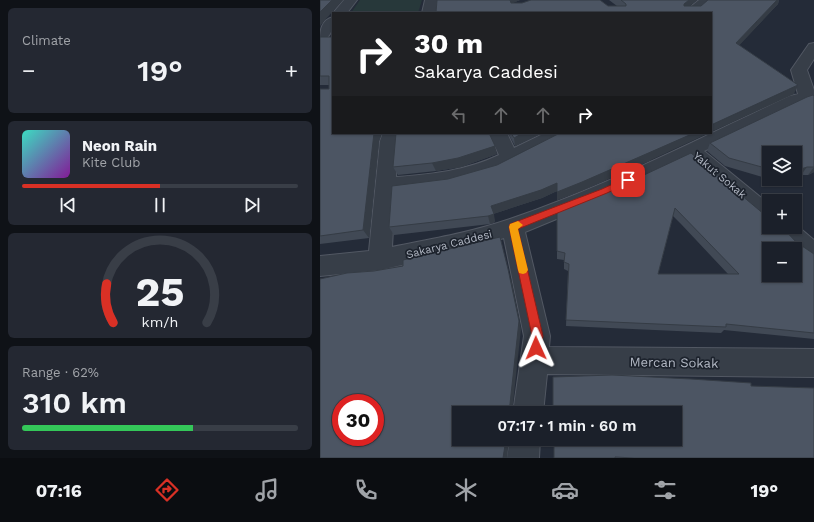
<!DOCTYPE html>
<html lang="en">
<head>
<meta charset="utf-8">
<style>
	body { margin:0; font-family:"Work Sans",sans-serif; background:#242832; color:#f1f3f6; height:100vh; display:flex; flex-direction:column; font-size:15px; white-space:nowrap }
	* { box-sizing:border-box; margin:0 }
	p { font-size:13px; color:#a0a3a8 }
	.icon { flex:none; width:22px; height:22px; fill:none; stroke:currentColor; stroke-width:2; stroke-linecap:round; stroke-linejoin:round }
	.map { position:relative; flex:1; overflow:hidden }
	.details { display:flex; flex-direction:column; gap:8px; padding:8px; background:#0f1217; width:320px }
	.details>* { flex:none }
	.guide { position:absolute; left:12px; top:12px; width:380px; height:122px; border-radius:0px; box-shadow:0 1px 3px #0004,0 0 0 1px #393e47; background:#202124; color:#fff; overflow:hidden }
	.buttons { position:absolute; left:442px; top:146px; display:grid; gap:8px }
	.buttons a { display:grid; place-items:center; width:40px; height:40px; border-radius:0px; background:#1b202a; box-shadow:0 1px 3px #0004,0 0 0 1px #393e47; font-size:20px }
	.speed { position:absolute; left:12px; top:394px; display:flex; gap:8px; font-size:20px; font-weight:700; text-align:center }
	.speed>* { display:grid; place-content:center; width:52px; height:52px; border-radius:50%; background:#1b202a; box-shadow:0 1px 3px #0004,0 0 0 1px #393e47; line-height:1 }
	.speed .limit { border:6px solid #d22; background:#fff; color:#111 }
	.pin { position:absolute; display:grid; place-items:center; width:34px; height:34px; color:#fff; margin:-17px; border-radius:8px; box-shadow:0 2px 6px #0006 }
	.me { position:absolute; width:44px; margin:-22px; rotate:359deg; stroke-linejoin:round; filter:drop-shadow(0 0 3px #0008) }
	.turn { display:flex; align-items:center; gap:14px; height:84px; padding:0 16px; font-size:18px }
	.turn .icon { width:52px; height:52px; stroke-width:2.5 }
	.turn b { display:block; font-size:28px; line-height:34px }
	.lanes { display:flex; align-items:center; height:38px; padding:0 16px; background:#0003; justify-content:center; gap:20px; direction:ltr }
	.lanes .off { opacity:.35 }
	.big { font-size:30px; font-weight:600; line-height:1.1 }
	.details .card { flex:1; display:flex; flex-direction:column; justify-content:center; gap:6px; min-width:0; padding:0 14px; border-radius:6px; background:#242832 }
	.details .dial { align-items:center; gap:0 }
	.dial svg { height:104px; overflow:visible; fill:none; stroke:#393e47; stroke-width:7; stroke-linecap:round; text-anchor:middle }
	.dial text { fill:#f1f3f6; stroke:none }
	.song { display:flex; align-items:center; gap:12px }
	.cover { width:48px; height:48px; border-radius:6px; background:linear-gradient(135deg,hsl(170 70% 55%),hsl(290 70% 35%)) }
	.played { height:4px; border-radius:2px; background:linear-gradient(90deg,#d93025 50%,#393e47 50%) }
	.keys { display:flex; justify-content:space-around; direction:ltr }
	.heat { display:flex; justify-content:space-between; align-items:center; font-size:22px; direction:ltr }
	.charge { height:6px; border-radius:3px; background:linear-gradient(90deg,#34c759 62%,#393e47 0) }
	.trip { position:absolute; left:132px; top:406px; width:230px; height:40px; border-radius:0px; background:#1b202a; box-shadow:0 1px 3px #0004,0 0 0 1px #393e47; font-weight:600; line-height:40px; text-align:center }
	.tab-bar { display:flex; height:64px; justify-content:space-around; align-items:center; background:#0b0d11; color:#a0a3a8 }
	.tab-bar .icon { width:28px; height:28px }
	.tab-bar .current { color:#d93025 }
	.tab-bar b { font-size:18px; color:#f1f3f6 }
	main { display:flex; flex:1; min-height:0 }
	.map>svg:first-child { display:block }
	.green { fill:#27383a }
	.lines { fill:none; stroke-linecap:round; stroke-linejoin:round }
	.minor-casing { stroke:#525863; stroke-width:2 }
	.minor { fill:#373e48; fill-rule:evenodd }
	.wall { fill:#414955; fill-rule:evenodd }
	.shaded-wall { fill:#353c45 }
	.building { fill:#4c5563; stroke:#353c45; fill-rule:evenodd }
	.route { fill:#d93025; stroke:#8d1f18 }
	.slow { fill:#f59e0b }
	.labels { text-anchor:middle; stroke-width:3.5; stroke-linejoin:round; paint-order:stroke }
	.street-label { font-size:11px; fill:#b2b8c4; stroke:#1d232d }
	.near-street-label { font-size:13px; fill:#b2b8c4; stroke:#1d232d }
</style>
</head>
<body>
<main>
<section class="details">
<div class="card"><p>Climate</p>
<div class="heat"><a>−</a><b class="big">19°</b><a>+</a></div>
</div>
<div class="card">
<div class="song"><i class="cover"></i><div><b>Neon Rain</b><p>Kite Club</p></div></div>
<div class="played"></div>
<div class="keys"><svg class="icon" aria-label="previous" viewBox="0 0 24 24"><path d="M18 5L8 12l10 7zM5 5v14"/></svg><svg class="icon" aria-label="pause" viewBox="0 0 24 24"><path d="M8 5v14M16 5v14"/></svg><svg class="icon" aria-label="next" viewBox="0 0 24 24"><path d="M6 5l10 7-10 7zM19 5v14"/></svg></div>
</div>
<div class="card dial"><svg viewBox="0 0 100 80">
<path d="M14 69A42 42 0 1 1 86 69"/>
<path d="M14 69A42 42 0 0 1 9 39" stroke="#d93025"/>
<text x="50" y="56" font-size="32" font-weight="700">25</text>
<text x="50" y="72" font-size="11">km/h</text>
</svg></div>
<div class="card"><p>Range · 62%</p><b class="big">310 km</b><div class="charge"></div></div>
</section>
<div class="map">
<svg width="494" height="458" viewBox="0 0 494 458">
	<rect width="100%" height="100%" fill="#242b38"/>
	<path class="green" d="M40 0H102L98 13H31Z"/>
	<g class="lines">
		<g class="minor-casing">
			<path id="minor" d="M24 0H37L27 13H13Z
				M105 0H117L116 13H102Z
				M379 0H393L378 13H363Z
				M13 17C13 28 12 38 0 41 0 31 1 20 13 17Z
				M494 43V59L487 70 494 90V100L482 104 384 151 449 204V224L441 222 369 159 292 196 205 232 230 336 229 347 494 349V377L227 374 223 413H193L204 336 184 238 134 253 60 270 0 276V256L49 251 60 141 63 133H81L78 141 76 177C113 174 145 171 179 155L169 133H187L194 148 225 133H249L246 137 178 172 131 186 75 193 72 247C112 239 152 232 190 219 287 186 378 139 470 96L478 94 471 70 489 44Z
				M475 224 494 240V263C482 259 458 239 452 227H475Z
				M190 439H220L219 458H187Z"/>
		</g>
		<use href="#minor" class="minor"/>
	</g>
	<path class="wall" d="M117 0H200L192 3 288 6H297L289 0H377L369 6H381L388 0H459L458 4 419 45 474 94Z
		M0 37H13V133H62L59 141 49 238 0 244V89H9V85H0Z
		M494 96V172L488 175H481L475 177V153H449V179L405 166 387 151 390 143Z
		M188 133H222L195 146Z
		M177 154 141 167 116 171 78 175 73 167Z
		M331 160 261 191 237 200V191L222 198 173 214 175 222 170 224 74 235 69 227 128 179 177 165Z
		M451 179H470L462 182Z
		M294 189 476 242 494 254V339L404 330 401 333 246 326 248 271 244 269V260L237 259V251ZM353 216 361 224 408 274H338Z
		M431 386 494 458H234Z"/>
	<path class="shaded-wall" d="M12 0H23L5 20 0 26V12Z
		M190 0H200L193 3 191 7Z
		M369 0H377L362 12 364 4Z
		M457 0H459L458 4 413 52 416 43Z
		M478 85 474 94 391 132V125Z
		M54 133H62L59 141 49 238 43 230Z
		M203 133H222L195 146 194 138Z
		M374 133H389L331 160 261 191 237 200V192Z
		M175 146 177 154 141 167 116 171 112 163Z
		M487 167 481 175 475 177V171Z
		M494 167V172L488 175Z
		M464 179H470L462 182Z
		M237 183V191L222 198 173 214 171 206Z
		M174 214 175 222 170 224 168 216Z
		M191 278 201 329 192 413H189Z
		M186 439H189L187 458H183Z"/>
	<path class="building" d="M0 0H12L0 12Z
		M117 0H190L191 3H202L211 0H280L288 6H306V4L301 0H369L364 4V6H381L388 0H457L416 43 478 85 391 125V13H116Z
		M0 37H13V133H54L43 230 0 236V89H9V76H0Z
		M493 95 494 96V167H487L475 171V153H449V169L409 158 390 143 487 97Z
		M76 133H169L175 146 138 158 112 163 73 167Z
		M191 133H203L194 138Z
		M240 133H374L333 151 262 182 237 192V183L221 190 171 206 174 214 168 216 69 227 72 186 128 179 177 165Z
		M371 153 445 215 449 217V227H462L476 242 494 254V333L406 324V327L246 320 249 264 244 262 245 253 237 251V212L294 189ZM355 208 419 274H338ZM449 249H475V275H449Z
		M180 237 188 269 199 321 189 413H139V439H186L183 458H0V279L27 273 54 271 83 266V260ZM21 403H55V437H21Z
		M292 375 371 379 431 383V386L494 388V458H314L295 457V458H234V439H355V413H233V377Z"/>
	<path class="route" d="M308 177 312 180 311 182 287 193 198 229 223 336 220 352 216 354 212 352 210 348 212 336 189 227 190 224 282 189Z"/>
	<path class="slow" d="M198 221 203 225 198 229 208 270 206 273 203 274 199 273 198 270 189 227 190 224Z"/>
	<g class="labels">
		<g class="street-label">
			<text transform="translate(400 175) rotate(40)" y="4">Yakut Sokak</text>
			<text transform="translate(129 244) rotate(-14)" y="4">Sakarya Caddesi</text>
		</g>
		<g class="near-street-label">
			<text transform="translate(354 362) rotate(1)" y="5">Mercan Sokak</text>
		</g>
	</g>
</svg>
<div class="buttons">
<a><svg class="icon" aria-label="layers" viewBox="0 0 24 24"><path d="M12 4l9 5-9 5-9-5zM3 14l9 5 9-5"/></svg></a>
<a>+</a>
<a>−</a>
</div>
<div class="speed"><div class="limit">30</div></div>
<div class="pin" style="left:308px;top:180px;background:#d93025"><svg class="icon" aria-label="arrive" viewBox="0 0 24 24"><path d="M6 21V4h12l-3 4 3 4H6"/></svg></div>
<svg class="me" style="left:216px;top:348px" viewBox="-20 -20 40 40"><path d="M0-17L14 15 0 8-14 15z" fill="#d93025" stroke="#fff" stroke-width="4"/></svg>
<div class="trip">07:17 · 1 min · 60 m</div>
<div class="guide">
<div class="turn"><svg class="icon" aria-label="right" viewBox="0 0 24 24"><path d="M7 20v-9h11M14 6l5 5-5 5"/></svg><div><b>30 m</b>Sakarya Caddesi</div></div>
<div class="lanes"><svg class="icon off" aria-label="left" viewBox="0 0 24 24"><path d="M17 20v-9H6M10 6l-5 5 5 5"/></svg><svg class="icon off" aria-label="ahead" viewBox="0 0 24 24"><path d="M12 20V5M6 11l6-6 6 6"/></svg><svg class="icon off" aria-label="ahead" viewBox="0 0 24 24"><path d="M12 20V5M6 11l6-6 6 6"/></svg><svg class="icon" aria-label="right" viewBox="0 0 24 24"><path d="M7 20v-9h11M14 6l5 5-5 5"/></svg></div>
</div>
</div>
</main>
<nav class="tab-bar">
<b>07:16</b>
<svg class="icon current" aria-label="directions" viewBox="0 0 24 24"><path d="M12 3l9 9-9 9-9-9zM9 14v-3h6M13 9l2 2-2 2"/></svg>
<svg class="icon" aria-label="music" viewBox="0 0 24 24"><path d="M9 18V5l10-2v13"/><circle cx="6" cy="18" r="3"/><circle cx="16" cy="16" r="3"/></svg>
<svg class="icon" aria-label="phone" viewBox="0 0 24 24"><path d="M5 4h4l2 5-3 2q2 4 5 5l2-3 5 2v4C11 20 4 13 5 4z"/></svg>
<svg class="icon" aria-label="climate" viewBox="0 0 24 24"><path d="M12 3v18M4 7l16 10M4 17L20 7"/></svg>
<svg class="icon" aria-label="car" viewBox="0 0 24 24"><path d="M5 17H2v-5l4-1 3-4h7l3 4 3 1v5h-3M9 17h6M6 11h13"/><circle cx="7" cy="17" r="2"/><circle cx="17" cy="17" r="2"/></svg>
<svg class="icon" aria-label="filters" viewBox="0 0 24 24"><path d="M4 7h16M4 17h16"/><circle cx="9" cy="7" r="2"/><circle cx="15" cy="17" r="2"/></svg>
<b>19°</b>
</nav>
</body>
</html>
